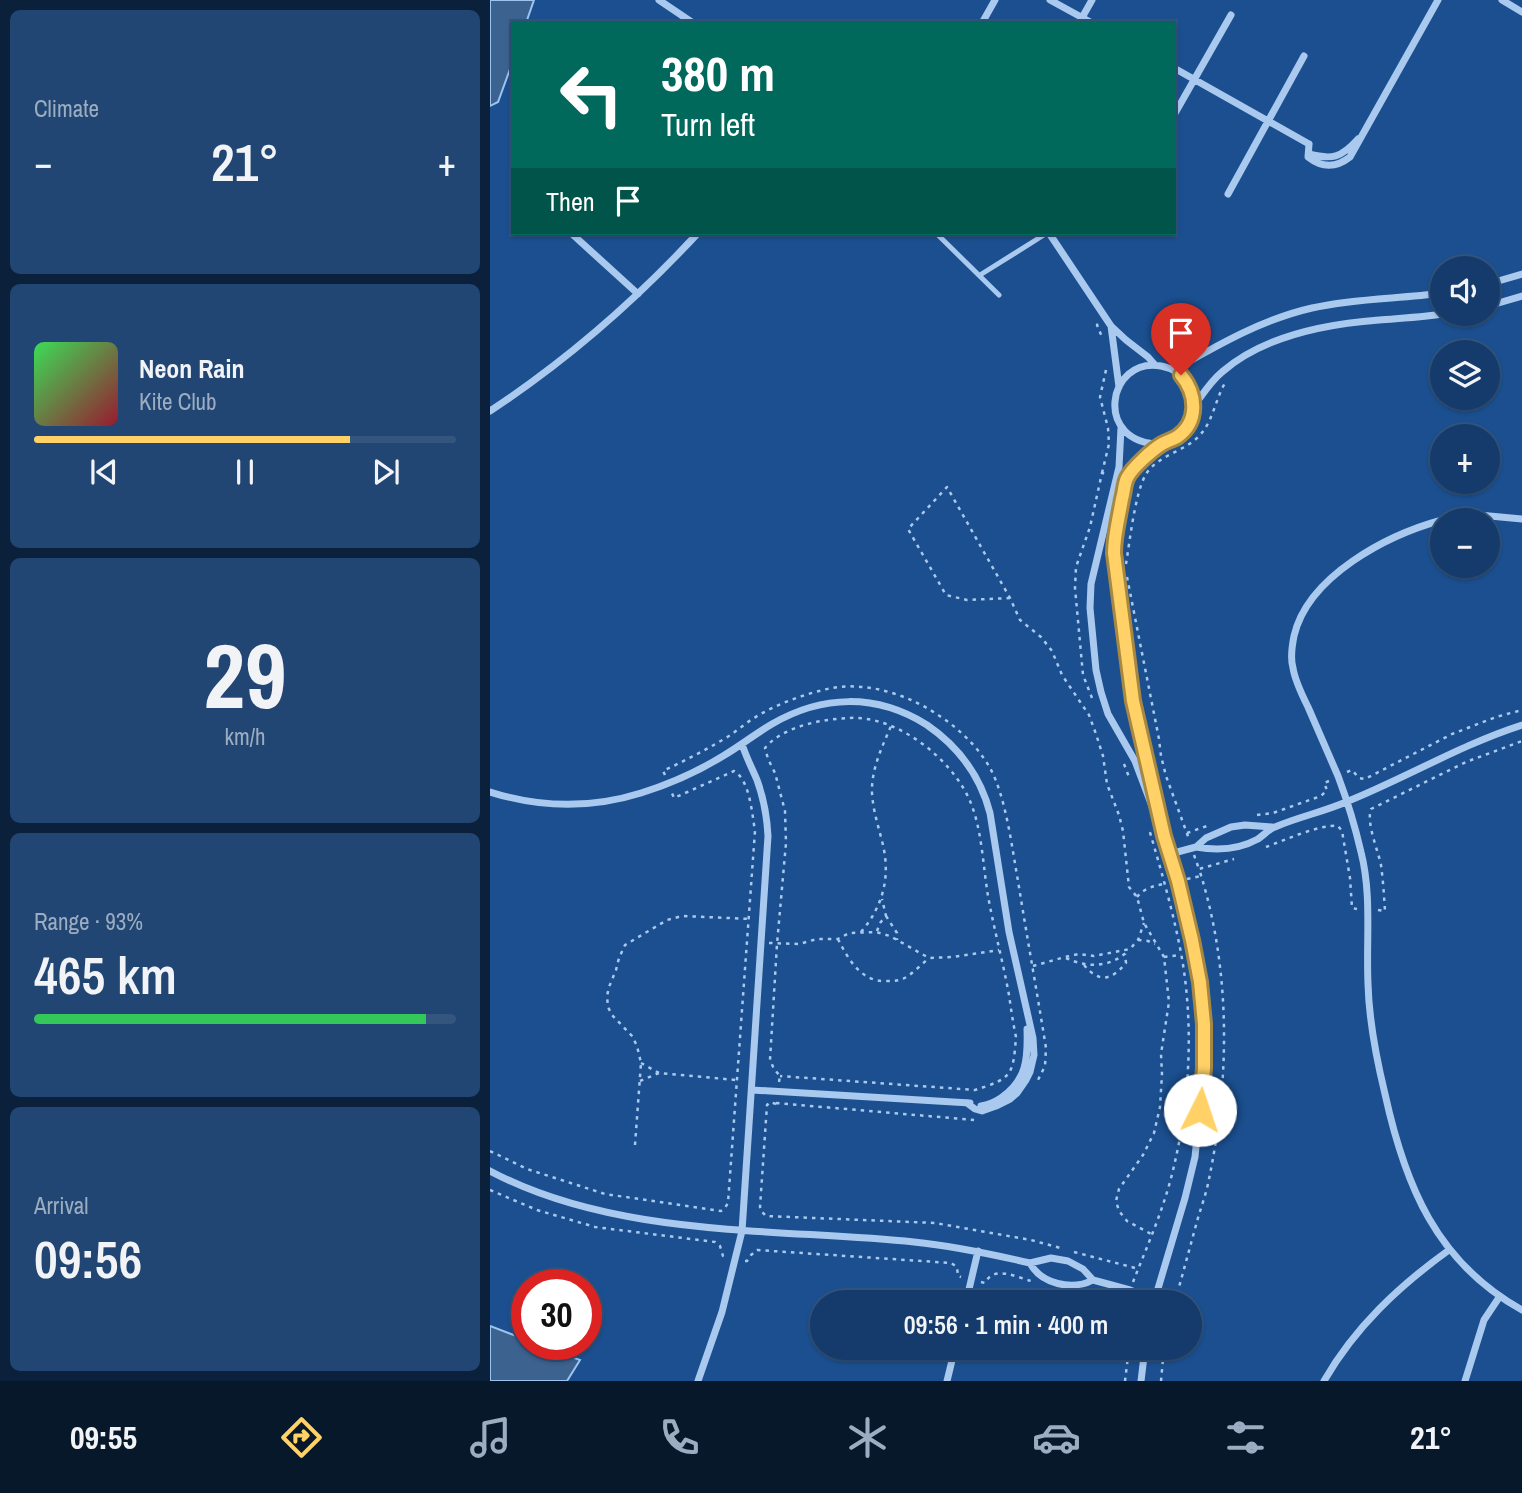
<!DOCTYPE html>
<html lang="en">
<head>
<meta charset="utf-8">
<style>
	body { margin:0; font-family:"Archivo Narrow",sans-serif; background:#214673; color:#f1f3f6; height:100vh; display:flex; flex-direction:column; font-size:26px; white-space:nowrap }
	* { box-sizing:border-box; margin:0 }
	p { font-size:23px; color:#9dadc1 }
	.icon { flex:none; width:38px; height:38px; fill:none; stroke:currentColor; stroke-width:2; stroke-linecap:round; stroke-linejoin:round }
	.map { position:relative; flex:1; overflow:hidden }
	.sheet { display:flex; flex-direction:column; gap:10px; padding:10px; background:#0b203b; width:490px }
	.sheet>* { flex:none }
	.top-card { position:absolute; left:21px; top:21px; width:665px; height:214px; border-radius:0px; box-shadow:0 2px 5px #0004,0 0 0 2px #33557e; background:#00695c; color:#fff; overflow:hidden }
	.tools { position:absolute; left:940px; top:256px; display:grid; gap:14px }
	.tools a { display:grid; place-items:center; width:70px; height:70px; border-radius:50%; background:#143b6b; box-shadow:0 2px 5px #0004,0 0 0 2px #33557e; font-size:35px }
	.speed { position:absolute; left:21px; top:1269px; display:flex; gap:14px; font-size:35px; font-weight:700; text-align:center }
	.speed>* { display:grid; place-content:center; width:91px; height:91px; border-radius:50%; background:#143b6b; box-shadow:0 2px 5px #0004,0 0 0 2px #33557e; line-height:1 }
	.speed .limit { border:10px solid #d22; background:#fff; color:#111 }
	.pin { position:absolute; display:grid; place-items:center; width:60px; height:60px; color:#fff; margin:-72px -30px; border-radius:50% 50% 50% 0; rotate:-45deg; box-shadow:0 0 7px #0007 }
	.pin .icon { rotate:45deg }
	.me { position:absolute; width:77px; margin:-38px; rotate:4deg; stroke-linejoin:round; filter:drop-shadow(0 0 5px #0008) }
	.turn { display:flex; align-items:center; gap:24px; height:147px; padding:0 35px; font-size:32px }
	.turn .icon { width:91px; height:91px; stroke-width:2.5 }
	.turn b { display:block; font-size:49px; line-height:60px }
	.then { display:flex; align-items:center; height:66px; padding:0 35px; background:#0003; gap:14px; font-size:26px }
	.big { font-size:52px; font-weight:600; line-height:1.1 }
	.sheet .widget { flex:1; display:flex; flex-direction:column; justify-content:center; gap:10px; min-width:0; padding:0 24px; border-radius:10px; background:#214673 }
	.sheet .dial { align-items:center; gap:0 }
	.dial b { font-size:91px; line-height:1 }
	.song { display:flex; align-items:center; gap:21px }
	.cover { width:84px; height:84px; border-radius:10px; background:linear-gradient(135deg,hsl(130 70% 55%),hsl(350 70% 35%)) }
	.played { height:7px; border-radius:4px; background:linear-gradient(90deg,#ffd166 75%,#33557e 75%) }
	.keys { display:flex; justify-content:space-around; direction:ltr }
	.heat { display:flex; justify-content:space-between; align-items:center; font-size:38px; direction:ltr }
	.charge { height:10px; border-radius:5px; background:linear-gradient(90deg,#34c759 93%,#33557e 0) }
	.trip { position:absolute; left:320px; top:1290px; width:392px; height:70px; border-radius:35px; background:#143b6b; box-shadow:0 2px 5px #0004,0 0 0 2px #33557e; font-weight:600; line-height:70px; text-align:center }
	.menu { display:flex; height:112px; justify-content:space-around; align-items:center; background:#08182b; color:#9dadc1 }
	.menu .icon { width:49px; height:49px }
	.menu .current { color:#ffd166 }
	.menu b { font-size:32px; color:#f1f3f6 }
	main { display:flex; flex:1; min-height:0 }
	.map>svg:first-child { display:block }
	.water { fill:#3c6290; stroke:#9cc4f0; stroke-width:2 }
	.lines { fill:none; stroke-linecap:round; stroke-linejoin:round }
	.path { stroke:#a9c9ee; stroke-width:2.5; stroke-dasharray:3.5 5; stroke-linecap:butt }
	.service { stroke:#a9c9ee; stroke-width:5 }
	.minor { stroke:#a9c9ee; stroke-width:7 }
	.route-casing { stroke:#a68842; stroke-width:18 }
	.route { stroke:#ffd166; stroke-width:12 }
</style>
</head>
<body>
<main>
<section class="sheet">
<div class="widget"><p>Climate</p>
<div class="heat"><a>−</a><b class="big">21°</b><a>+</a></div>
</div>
<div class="widget">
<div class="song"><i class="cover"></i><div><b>Neon Rain</b><p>Kite Club</p></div></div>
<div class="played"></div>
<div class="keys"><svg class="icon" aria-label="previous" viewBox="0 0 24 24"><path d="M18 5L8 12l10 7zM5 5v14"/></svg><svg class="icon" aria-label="pause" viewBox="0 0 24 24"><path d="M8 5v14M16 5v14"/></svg><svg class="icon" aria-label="next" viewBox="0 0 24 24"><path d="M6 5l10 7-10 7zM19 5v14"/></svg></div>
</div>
<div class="widget dial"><b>29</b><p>km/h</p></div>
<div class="widget"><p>Range · 93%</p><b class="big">465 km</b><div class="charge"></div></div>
<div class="widget"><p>Arrival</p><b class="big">09:56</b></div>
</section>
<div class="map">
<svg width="1032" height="1381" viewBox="0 0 1032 1381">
	<rect width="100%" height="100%" fill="#1b4f8f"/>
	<path class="water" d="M0 0H44L36 23H23V61L8 102 0 106Z
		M0 1326 37 1340V1344H48L90 1360 77 1381H0Z"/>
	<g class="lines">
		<path class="path" d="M608 324 607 325 612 337
			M612 473 619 444 618 428 610 397 616 370
			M636 564C640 540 645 493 656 474 668 455 694 452 709 436 723 422 725 400 735 383
			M637 577 669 739 671 756 676 776 699 839
			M520 598 477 600 456 595 418 529 457 487 520 598 530 620 551 637 562 651 572 675 599 715 606 734 613 756 617 784 629 815 633 831 639 887 647 897 654 923 674 957 679 1002 671 1054 672 1074 670 1107 664 1133 653 1155 629 1189 626 1201 629 1211 637 1221 663 1235
			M602 698 593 675 585 588 586 567 600 527 612 473 619 474
			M634 764 639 777
			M857 772 862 770 869 778 875 779 962 734 1006 717 1032 710
			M175 775 173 771C194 761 214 751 234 739 245 733 254 724 264 718 285 705 309 696 333 690 361 682 394 688 421 700 452 714 483 738 500 768 516 797 522 848 528 881 537 937 547 992 556 1048L555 1066 548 1080
			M767 815 783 813 831 796 837 790 834 783 839 781
			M697 833 717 826
			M776 847C795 840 830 824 848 826L852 831 860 878 862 908 867 909
			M704 855 709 869
			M697 879 711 876
			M647 897C655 887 665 886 677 883
			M888 910 895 911C894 895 893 880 891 865 888 850 876 823 881 809L976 762 1032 741
			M396 916 407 933V940
			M387 931 390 923 396 916 392 899
			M371 932C394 905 401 875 392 841 388 825 383 810 382 793 381 770 392 747 401 726
			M348 939C358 959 371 982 396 981 404 981 411 981 418 976 425 971 432 964 439 958
			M648 940 658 941 665 944
			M279 943 309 944 327 939H348L359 933 386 932 400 936 439 958 462 957 509 950
			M674 957 691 955
			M576 958C597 968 620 968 638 951
			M594 965C609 983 621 981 636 963L635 954
			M543 966 575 957 589 954 604 956 640 949 648 940 654 923
			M151 1063 169 1073 246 1080
			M150 1081 169 1073
			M289 1082 290 1076 284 1069 280 1060 287 944 296 843 295 811 285 773 278 759 275 748C293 726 333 719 359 718 407 715 462 759 480 801 492 829 493 866 498 896 504 929 513 962 519 995 521 1009 523 1023 526 1037 523 1076 522 1078 485 1090L290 1076
			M286 1103 484 1120
			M286 1104 280 1102 277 1105 270 1207 271 1211 276 1216 445 1223 541 1240 574 1249
			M145 1145 151 1063 147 1046 142 1036 122 1015 118 1007 117 996 119 987 126 970 129 958 135 945 177 920 192 916 260 919
			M0 1151 37 1169 115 1194 231 1211 235 1208 238 1203 265 831C262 814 260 780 244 771L184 798 181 791
			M0 1190 47 1210 105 1227 225 1242 230 1246 233 1256 235 1257
			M584 1252 649 1269
			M255 1261H257L261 1255 267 1250 461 1263 467 1267 468 1276 471 1277
			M491 1282 495 1283C504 1265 526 1277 541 1281
			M643 1282C658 1244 675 1206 684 1166 700 1098 704 1023 691 953 683 911 671 870 659 829
			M592 1295 617 1302
			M685 1302C692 1276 699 1251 706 1225 710 1210 716 1195 719 1179 740 1078 741 968 709 869L744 859
			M635 1381 639 1348
			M671 1381 674 1348"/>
		<path class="service" d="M446 233 509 295
			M490 275 557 233"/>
		<path class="minor" d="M169 0 203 23
			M560 0 602 23
			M1012 0 1032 12
			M492 23 505 0
			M589 23 602 0
			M684 68 819 144
			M684 115 741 15
			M819 144 818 157C832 168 846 168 860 157L948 0
			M819 152V154C842 160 851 158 868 139
			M738 194 814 56
			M81 233 148 294
			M559 233 621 326 636 340 658 357 665 365
			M998 284 1032 274
			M998 306 1032 296
			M621 326 629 387
			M684 370C728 345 773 319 822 308 865 298 909 299 952 293
			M704 406C713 394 720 382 732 372 773 336 836 324 889 320 913 318 936 317 959 313
			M0 411C76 361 146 300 208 233
			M631 428 629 467 601 584 600 608 606 670 611 692 618 714 645 761 680 854 702 940 710 982 714 1025V1067L705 1157 695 1198 664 1302
			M672 444C602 445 617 356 671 366 682 368 691 374 697 383 705 395 706 411 699 424 692 436 681 438 670 446 657 454 644 467 637 480L624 542 626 576 643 701 672 822
			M952 520C897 535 818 576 804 636 802 646 800 658 803 668 805 681 812 695 818 707 828 730 838 753 848 776 857 800 865 826 871 852 882 895 876 939 878 984 879 1021 886 1057 895 1094 915 1185 946 1262 1032 1310
			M954 520 989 515 1032 519
			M0 792C51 808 100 809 151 793 180 784 207 772 233 756 250 746 265 734 282 724 332 695 386 693 437 725 469 747 490 775 500 813L519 932 543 1038 544 1055 540 1072 536 1080 527 1093 520 1099 506 1106 492 1111 485 1109 477 1103
			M706 847C728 851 748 850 768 839 774 835 779 829 785 827 808 817 833 812 856 802 916 778 970 745 1032 725
			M680 854 706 847 716 838 741 827 755 825 782 827
			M262 1090 480 1103
			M491 1106C499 1105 505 1102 511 1098 537 1080 538 1058 537 1029
			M0 1171C126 1238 286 1228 424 1242 463 1246 501 1254 540 1263L561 1258 578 1261 593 1269 603 1280 640 1290 664 1300
			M540 1263C551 1284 582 1291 603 1280
			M476 1302 488 1251
			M208 1381 232 1312 252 1231 278 836C277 817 274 799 267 780 262 768 256 757 252 744
			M457 1381 465 1348
			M651 1381 655 1348
			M834 1381C865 1327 909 1286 959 1250
			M975 1381 994 1320 1010 1296"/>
	</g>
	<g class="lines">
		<g class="route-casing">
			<path id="route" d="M691 375C707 394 709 422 687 437 682 440 677 441 672 444 662 450 642 468 637 478 634 484 634 493 632 499 629 517 624 535 624 553L643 701 674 836 688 881 702 940 710 982 714 1024V1068L710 1110"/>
		</g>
		<use href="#route" class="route"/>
	</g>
</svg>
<div class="tools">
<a><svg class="icon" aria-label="sound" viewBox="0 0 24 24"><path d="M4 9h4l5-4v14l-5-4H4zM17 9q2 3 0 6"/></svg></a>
<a><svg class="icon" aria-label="layers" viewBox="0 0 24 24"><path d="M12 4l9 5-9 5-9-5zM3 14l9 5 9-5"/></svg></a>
<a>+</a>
<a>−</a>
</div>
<div class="speed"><div class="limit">30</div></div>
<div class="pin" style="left:691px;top:375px;background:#d93025"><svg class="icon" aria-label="arrive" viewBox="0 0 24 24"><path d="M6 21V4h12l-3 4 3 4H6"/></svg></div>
<svg class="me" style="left:710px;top:1110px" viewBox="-20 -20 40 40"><circle r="19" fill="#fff"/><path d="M0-13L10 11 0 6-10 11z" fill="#ffd166"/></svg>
<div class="trip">09:56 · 1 min · 400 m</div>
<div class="top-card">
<div class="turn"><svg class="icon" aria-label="left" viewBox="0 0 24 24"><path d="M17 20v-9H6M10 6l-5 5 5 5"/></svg><div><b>380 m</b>Turn left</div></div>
<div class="then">Then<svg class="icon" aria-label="arrive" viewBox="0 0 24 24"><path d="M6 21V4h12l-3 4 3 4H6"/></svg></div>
</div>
</div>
</main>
<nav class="menu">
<b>09:55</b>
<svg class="icon current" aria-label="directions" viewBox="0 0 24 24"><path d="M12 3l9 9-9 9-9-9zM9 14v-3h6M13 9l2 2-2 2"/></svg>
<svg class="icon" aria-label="music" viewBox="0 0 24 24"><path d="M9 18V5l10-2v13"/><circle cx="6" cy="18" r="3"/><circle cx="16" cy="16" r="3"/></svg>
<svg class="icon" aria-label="phone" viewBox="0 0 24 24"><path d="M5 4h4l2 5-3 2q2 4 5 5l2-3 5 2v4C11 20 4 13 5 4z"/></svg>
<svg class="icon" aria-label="climate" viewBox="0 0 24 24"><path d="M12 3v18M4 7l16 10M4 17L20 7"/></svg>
<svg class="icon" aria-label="car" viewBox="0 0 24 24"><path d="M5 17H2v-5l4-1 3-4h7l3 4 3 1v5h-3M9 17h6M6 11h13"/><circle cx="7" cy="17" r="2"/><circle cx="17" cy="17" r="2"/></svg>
<svg class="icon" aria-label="filters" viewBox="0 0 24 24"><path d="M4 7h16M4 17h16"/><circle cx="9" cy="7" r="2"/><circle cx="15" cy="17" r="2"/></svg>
<b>21°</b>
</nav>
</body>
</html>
